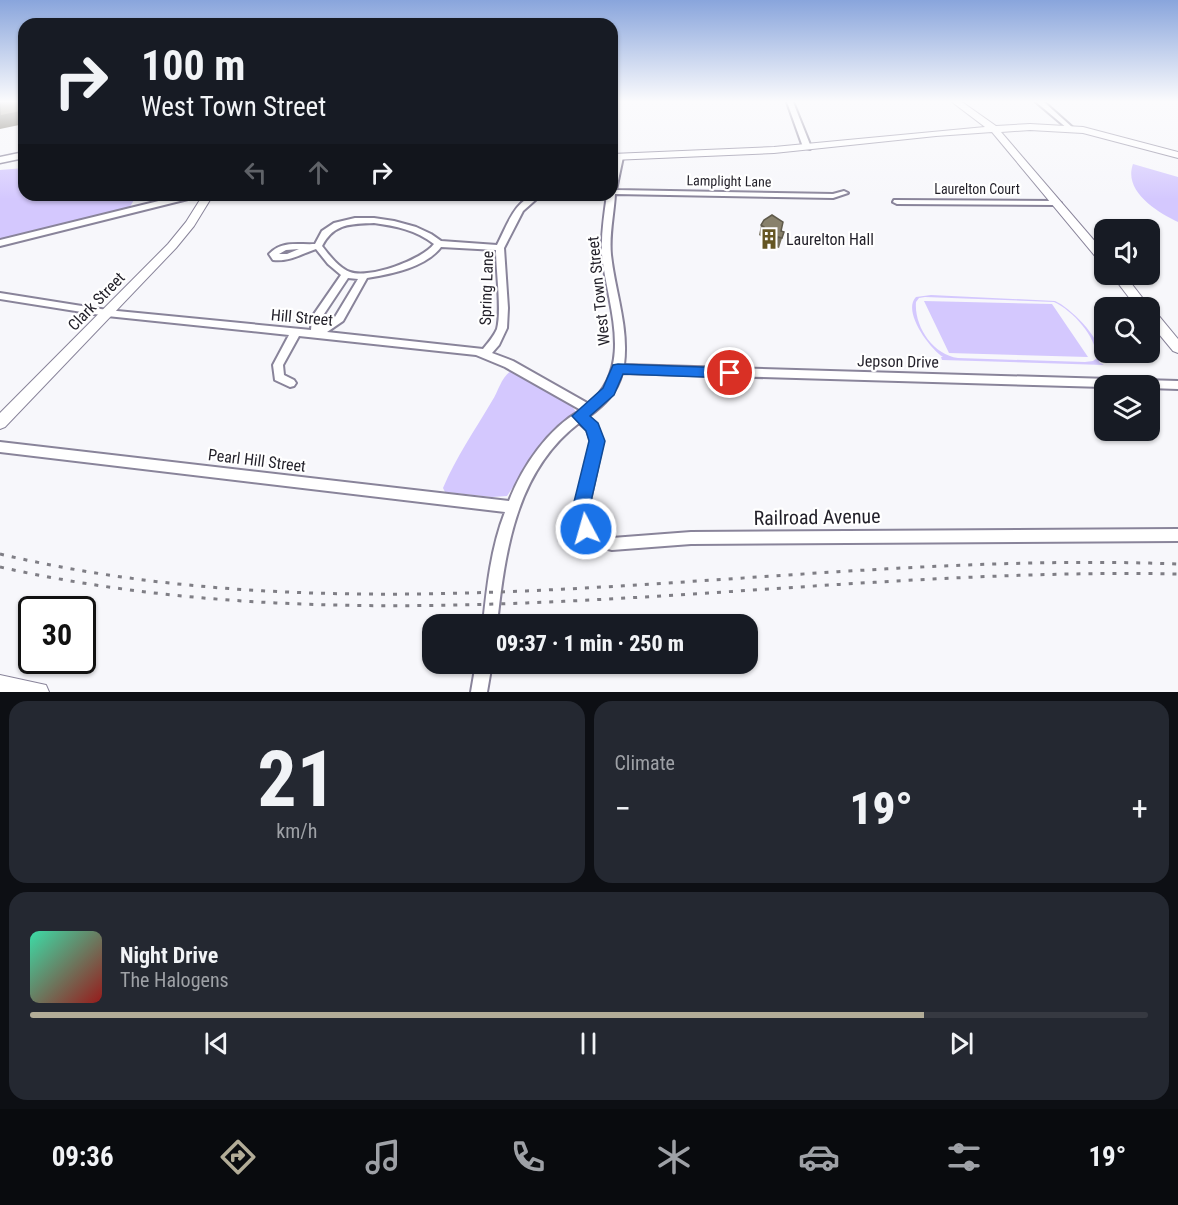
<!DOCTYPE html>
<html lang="en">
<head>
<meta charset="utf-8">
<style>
	body { margin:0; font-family:"Roboto Condensed",sans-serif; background:#242831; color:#f1f3f6; height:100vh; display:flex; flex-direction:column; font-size:22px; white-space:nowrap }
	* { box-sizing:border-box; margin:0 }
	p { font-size:20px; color:#9ea1a6 }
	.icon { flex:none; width:33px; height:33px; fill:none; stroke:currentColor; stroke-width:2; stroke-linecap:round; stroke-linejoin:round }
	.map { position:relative; height:692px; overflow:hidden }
	.side { display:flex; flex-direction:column; gap:9px; padding:9px; background:#0d0f14; flex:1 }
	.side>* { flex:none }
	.top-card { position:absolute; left:18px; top:18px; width:600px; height:183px; border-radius:18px; box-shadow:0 2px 4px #0004; background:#171b24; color:#f1f3f6; overflow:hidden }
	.fabs { position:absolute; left:1094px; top:219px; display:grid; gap:12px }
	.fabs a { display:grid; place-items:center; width:66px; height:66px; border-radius:12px; background:#171b24; box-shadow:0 2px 4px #0004; font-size:30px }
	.speed { position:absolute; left:18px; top:596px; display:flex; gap:12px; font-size:30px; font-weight:700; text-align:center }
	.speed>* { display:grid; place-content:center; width:78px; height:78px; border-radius:50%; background:#171b24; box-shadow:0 2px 4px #0004; line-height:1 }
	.speed .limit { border:3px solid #111; border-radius:9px; background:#fff; color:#111 }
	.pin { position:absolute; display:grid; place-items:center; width:51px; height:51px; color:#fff; margin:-26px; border:3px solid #fff; border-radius:50%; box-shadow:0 2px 6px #0007 }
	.me { position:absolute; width:66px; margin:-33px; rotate:354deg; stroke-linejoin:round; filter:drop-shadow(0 0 4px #0008) }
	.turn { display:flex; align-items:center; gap:21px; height:126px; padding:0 24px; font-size:27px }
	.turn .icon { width:78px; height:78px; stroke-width:2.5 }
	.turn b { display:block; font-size:42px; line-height:51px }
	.lanes { display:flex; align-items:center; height:57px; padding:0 24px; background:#0003; justify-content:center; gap:30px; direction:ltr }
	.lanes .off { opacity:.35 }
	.big { font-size:45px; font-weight:800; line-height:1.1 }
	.side .widget { flex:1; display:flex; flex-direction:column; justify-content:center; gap:9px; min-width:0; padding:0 21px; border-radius:18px; background:#242831 }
	.side .dial { align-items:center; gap:0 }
	.dial b { font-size:78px; line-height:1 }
	.song { display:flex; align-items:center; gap:18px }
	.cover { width:72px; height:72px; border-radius:9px; background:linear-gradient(135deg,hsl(160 70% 55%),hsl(0 70% 35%)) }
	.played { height:6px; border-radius:3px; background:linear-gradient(90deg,#b2ac97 80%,#363941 80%) }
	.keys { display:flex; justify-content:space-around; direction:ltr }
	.heat { display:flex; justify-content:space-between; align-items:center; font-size:33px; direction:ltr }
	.side .tiles { flex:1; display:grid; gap:9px; grid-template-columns:1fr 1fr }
	.widget:last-child { grid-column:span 2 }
	.trip { position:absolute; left:422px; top:614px; width:336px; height:60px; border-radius:18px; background:#171b24; box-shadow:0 2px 4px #0004; font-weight:800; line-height:60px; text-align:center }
	.menu { display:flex; height:96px; justify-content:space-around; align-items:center; background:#090b0e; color:#9ea1a6 }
	.menu .icon { width:42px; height:42px }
	.menu .on { color:#b2ac97 }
	.menu b { font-size:27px; color:#f1f3f6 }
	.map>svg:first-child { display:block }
	.green { fill:#d4c8fe; fill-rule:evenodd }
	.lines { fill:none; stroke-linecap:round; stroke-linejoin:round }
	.minor-casing { stroke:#89849a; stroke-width:4 }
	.secondary-casing { stroke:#89849a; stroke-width:2 }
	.primary-casing { stroke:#89849a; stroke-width:3 }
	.minor { fill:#fff; fill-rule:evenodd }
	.secondary { fill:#fff; fill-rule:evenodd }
	.primary { fill:#fff; fill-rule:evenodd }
	.rail { stroke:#7f7e85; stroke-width:3; stroke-dasharray:4 8; stroke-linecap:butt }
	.wall { fill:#756f5c }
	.shaded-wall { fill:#5f5a4b }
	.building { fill:#88816b; stroke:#5f5a4b; stroke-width:1.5 }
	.route { fill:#1a73e8; stroke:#114b97; stroke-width:1.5 }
	.labels { text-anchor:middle; stroke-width:4.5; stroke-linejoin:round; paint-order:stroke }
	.far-street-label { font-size:14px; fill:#211f28; stroke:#fff }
	.poi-label { font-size:16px; fill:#211f28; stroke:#fff; text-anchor:start }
	.street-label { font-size:16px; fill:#211f28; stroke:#fff }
	.near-street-label { font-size:20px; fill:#211f28; stroke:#fff }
</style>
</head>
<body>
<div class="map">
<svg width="1178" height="692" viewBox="0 0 1178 692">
	<rect width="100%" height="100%" fill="#f7f7fb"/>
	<path class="green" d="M1133 164 1178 177V222C1157 212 1123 191 1133 164Z
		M24 168V195H137L128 210 0 241V170Z
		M931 295 1055 301C1071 308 1108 344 1099 362L1104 365 942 360 941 357H943C929 348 902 311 916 297ZM925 297 1054 302C1073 311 1096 336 1097 358L1093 361 1085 362 958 358C933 355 914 326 916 302L919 298Z
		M924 301 1052 304 1088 357 949 353Z
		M512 370 572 406 576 412 545 439 507 496 492 497 445 492 443 488C456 457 475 430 492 401 499 390 501 377 512 370Z"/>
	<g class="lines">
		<g class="minor-casing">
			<path id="minor" d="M787 102H793L811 147 810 149 803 147Z
				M1036 102H1044L1072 127V129H1068Z
				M616 155 623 157 616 190 833 194 844 191 848 193 833 198 615 194C614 214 609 234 611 255 615 292 629 327 624 365L1178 381V389L1149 388V386H1104V387L622 373C617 393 604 405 588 417L596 424 603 441 588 510C588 526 596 534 612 538L691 532 1178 529V541L691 544 612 550 600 547 583 536 574 521V510L591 441 587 430 579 423C516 471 505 551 497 624H483C487 586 491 548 505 512L0 452V442L509 501C523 465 548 429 581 410L505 367 476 355 299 336 283 365 284 375 294 380 296 383 294 386 290 387 275 380 273 365 289 335 107 316 0 299V293L107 310 311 330 312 317 341 275 328 264 316 249C301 254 289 262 273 260L269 254C282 240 298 245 315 244L322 231 334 223 355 218H374L394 221 416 227 431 234 441 241 497 245C507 226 516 195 541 195L523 211 504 248 508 308 507 328 499 345 492 353 513 361 589 404C635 365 607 305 602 255 601 235 604 215 607 195H612V173ZM374 223C396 226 416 230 434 244 422 260 369 279 350 272 339 268 329 255 322 246 334 223 351 224 374 223ZM441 247 496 250C496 271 502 310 497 329 494 336 488 343 483 349L327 332 343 321 367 278C392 274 426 267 441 247ZM299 249 287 254H279L286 250ZM348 278 358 279 335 317 322 326V317Z
				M183 195H197L196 197 0 246V240Z
				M894 200 1057 201 1061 203 1057 205 897 204 893 202Z
				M476 663H492L487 692H471Z"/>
		</g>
		<g class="secondary-casing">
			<path id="secondary" d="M952 102H962L996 126 1030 124 1083 127 1178 152V158L1083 133 1030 130 1001 132 1104 252V263L1100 262 992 132 936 136 774 153 612 160V154L774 147 985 127Z
				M203 195H213L194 226 176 248 5 427 0 429V413L168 244 186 222Z
				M1111 274H1124L1148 305 1150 309 1154 310 1178 339V353L1173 351 1149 322V308H1137Z
				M0 675 46 685 49 692H0Z"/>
		</g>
		<g class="primary-casing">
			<path id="primary" d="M24 152V158L0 163V157Z"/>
		</g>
		<use href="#minor" class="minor"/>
		<use href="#secondary" class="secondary"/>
		<use href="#primary" class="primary"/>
		<path class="rail" d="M0 554C388 646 786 549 1178 564
			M0 567C388 654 786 566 1178 574"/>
	</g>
	<path class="wall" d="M761 225 784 232 779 248 776 247 774 250 763 249 764 246 762 245V237L759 235Z"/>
	<path class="shaded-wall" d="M24 111V124L0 129V116Z"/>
	<path class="building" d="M0 102H24V111L0 116Z
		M772 215 783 222 781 231 784 232 782 238 778 237 777 240 765 239 767 236H764V227L761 225 764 220Z"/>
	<linearGradient id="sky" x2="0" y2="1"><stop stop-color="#89a5dc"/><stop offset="0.51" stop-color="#fbfbfd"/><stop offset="1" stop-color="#fbfbfd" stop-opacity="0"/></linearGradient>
	<rect width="1178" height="199" fill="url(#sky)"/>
	<path class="route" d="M618 364 730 368 737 373 730 378 623 374 614 395 590 416 598 423 605 441 589 510 590 520 594 529 592 535 586 537 580 535 573 521 572 510 589 441 586 431 572 416 603 388 613 365Z"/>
	<defs>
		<g id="building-bare" transform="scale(1.62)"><path d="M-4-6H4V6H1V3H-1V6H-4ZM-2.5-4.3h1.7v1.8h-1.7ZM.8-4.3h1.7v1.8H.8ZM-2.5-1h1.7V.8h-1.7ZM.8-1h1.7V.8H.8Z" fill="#655623" stroke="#fff" stroke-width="2.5" paint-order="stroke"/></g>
	</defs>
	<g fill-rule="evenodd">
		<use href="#building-bare" x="769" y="239"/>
	</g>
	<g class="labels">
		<g class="far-street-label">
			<text transform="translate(729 181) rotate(1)" y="5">Lamplight Lane</text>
			<text x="977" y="194">Laurelton Court</text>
		</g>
		<g class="poi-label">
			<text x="786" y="245">Laurelton Hall</text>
		</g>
		<g class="street-label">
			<text transform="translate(486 288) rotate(-88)" y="6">Spring Lane</text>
			<text transform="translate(598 291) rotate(-96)" y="6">West Town Street</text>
			<text transform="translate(96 301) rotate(-46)" y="6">Clark Street</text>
			<text transform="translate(302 317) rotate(5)" y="6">Hill Street</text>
			<text transform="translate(898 361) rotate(1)" y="6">Jepson Drive</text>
			<text transform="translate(257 460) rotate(7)" y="6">Pearl Hill Street</text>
		</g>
		<g class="near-street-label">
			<text transform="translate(817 517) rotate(-1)" y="7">Railroad Avenue</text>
		</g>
	</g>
</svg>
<div class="fabs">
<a><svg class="icon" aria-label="sound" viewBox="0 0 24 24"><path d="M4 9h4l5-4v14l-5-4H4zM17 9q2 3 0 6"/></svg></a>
<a><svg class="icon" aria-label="search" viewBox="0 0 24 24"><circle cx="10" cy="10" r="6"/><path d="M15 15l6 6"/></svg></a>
<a><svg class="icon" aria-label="layers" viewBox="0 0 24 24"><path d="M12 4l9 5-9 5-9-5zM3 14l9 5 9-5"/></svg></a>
</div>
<div class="speed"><div class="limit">30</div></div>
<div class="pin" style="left:730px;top:373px;background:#d93025"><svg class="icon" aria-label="arrive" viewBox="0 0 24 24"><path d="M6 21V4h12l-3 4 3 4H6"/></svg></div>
<svg class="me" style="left:586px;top:529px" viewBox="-20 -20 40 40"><circle r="17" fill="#1a73e8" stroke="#fff" stroke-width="3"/><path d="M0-11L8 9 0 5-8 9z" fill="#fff"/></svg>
<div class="trip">09:37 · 1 min · 250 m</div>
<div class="top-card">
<div class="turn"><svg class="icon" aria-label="right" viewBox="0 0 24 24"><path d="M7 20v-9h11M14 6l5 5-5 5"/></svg><div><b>100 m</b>West Town Street</div></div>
<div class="lanes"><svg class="icon off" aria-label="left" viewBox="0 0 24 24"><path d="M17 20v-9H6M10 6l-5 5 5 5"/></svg><svg class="icon off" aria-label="ahead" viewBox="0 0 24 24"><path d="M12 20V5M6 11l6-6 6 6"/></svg><svg class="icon" aria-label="right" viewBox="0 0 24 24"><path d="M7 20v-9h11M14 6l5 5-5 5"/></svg></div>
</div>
</div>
<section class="side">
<div class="tiles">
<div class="widget dial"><b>21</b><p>km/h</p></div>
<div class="widget"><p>Climate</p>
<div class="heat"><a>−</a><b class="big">19°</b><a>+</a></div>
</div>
<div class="widget">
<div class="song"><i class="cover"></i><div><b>Night Drive</b><p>The Halogens</p></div></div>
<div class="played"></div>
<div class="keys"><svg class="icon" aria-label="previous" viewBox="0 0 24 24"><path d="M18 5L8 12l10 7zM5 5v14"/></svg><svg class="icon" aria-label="pause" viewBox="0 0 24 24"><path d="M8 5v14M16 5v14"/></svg><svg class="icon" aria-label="next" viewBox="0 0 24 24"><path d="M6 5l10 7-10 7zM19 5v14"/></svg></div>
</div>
</div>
</section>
<nav class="menu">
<b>09:36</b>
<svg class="icon on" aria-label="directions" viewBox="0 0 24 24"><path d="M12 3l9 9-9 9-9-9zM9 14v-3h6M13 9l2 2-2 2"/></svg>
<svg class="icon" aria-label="music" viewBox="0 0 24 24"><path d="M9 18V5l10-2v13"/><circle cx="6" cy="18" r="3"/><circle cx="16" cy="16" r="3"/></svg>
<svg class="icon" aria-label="phone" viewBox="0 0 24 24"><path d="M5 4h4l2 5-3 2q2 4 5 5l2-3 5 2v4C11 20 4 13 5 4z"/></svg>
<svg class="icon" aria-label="climate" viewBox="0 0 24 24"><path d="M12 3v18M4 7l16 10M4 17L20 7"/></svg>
<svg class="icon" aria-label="car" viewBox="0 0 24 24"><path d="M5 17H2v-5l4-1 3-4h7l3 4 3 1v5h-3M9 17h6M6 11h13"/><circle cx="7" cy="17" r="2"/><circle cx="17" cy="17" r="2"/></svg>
<svg class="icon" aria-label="filters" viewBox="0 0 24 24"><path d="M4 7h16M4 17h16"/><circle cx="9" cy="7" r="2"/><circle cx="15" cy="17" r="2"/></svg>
<b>19°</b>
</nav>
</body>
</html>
